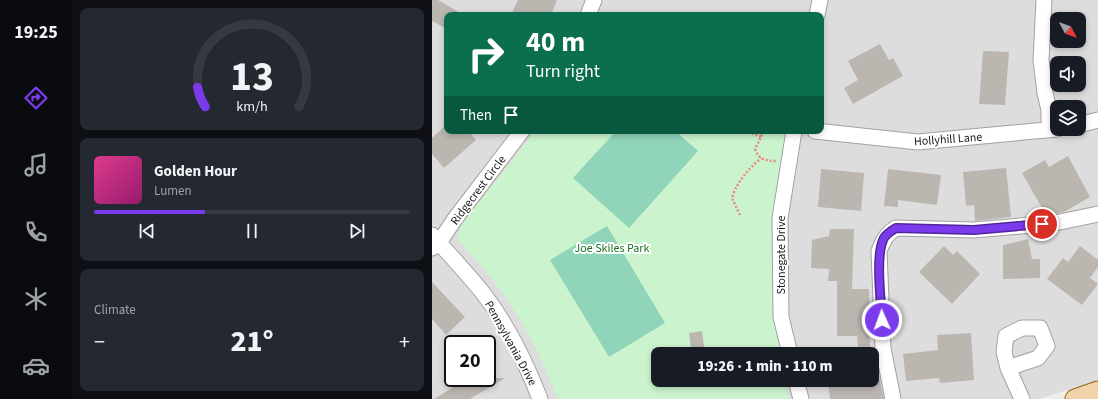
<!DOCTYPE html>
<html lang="en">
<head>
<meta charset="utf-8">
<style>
	body { margin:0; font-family:"Source Sans 3",sans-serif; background:#242831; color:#f1f3f6; height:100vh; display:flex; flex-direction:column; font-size:15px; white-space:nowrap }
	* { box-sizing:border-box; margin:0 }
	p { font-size:13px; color:#9ea1a6 }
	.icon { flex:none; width:22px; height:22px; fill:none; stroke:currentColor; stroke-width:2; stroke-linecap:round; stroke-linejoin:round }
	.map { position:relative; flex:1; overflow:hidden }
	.sheet { display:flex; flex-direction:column; gap:8px; padding:8px; background:#0d0f14; width:360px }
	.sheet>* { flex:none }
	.top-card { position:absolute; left:12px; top:12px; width:380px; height:122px; border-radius:8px; box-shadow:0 2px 6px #0003; background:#0b6e4f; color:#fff; overflow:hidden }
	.needle { width:26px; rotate:131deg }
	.buttons { position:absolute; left:618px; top:12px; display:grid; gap:8px }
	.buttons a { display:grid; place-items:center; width:36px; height:36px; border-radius:8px; background:#171b24; box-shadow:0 2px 6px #0003; font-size:20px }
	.speed { position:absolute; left:12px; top:335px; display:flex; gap:8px; font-size:20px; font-weight:700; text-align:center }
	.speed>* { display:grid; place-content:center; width:52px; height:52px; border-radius:50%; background:#171b24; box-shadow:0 2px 6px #0003; line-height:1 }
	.speed .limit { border:2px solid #111; border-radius:6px; background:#fff; color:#111 }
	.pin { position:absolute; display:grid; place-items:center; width:34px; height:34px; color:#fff; margin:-17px; border:2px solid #fff; border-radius:50%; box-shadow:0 1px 4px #0007 }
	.me { position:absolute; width:44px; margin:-22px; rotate:358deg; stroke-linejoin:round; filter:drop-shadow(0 0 3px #0008) }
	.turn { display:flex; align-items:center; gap:14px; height:84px; padding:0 16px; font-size:18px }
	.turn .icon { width:52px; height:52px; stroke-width:2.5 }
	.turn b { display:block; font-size:28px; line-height:34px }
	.then { display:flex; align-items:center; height:38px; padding:0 16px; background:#0003; gap:8px; font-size:15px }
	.big { font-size:30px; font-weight:800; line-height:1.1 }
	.sheet .tile { flex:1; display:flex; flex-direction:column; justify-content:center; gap:6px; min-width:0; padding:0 14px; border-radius:8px; background:#242831 }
	.sheet .dial { align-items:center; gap:0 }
	.dial svg { height:104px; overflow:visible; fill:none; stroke:#363941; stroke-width:7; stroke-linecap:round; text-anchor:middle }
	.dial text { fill:#f1f3f6; stroke:none }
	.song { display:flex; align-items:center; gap:12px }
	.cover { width:48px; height:48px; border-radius:6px; background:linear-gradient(135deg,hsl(330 70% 55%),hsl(320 70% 35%)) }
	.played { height:4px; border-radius:2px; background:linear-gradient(90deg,#7c3aed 35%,#363941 35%) }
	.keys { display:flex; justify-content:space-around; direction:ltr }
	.heat { display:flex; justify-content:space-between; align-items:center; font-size:22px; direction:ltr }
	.trip { position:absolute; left:219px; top:347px; width:228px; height:40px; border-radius:8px; background:#171b24; box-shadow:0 2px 6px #0003; font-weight:800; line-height:40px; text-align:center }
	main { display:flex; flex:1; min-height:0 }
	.dock { display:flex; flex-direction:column; width:72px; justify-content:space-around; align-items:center; background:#090b0e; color:#9ea1a6 }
	.dock .icon { width:28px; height:28px }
	.dock .current { color:#7c3aed }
	.dock b { font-size:18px; color:#f1f3f6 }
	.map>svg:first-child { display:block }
	.residential { fill:#dedddd; fill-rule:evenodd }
	.park { fill:#cbf3ce }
	.pitch { fill:#90d4ba }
	.building { fill:#bcb6b1 }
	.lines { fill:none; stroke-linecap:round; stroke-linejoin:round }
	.minor-casing { stroke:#a1a1a1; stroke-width:17 }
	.major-casing { stroke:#896313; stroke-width:21 }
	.path { stroke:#e98a7f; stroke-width:2.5; stroke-dasharray:2 2; stroke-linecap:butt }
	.minor { stroke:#fff; stroke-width:15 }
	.major { stroke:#f1d3ab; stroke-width:19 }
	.route-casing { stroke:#51269a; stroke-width:10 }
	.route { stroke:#7c3aed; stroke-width:7 }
	.labels { text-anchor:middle; stroke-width:4; stroke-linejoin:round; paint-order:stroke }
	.street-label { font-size:12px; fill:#202020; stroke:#fff }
	.park-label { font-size:12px; fill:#1a7222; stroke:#fff }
</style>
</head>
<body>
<main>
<nav class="dock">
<b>19:25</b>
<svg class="icon current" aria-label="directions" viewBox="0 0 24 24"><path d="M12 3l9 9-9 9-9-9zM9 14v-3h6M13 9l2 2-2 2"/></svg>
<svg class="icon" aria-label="music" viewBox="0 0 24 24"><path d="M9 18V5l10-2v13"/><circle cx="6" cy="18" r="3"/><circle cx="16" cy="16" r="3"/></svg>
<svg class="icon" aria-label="phone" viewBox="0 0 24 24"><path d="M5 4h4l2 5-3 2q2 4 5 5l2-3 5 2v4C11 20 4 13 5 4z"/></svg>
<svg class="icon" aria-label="climate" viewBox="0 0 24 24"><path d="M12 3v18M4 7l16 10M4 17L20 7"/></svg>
<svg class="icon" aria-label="car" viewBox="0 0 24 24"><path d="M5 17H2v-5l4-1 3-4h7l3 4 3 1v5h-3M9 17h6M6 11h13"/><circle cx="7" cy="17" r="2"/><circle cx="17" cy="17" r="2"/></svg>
</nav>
<section class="sheet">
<div class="tile dial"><svg viewBox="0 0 100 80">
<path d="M14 69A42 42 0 1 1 86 69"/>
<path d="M14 69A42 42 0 0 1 8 54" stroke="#7c3aed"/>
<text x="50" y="56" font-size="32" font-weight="700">13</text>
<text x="50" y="72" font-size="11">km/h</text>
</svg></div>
<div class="tile">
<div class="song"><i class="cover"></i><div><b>Golden Hour</b><p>Lumen</p></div></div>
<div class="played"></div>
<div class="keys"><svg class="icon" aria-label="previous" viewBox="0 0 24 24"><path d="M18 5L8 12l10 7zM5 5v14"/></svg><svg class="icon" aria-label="pause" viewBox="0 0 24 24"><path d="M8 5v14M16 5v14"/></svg><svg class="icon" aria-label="next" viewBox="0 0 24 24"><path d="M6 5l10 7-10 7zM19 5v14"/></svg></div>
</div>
<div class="tile"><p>Climate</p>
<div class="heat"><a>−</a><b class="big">21°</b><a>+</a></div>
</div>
</section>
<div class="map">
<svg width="666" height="399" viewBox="0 0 666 399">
	<rect width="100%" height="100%" fill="#efede8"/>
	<path class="residential" d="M0 0H666V380L607 399H0ZM15 15H389V131H15ZM625 19H647V41H625ZM625 63H647V85H625ZM625 107H647V129H625ZM21 344H55V378H21ZM226 354H440V380H226Z"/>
	<path class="park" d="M103 131H337L354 136 343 316 349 354H226V380H353L357 399H126C110 360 92 321 67 288 54 270 39 255 25 239L30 223 85 155Z"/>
	<path class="pitch" d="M184 131H243L266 151 197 228 141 178Z
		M175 226 233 323 177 357 118 260Z"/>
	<path class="building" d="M0 0H6L32 15H15V29L0 21Z
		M86 0H125L119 15H79Z
		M448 44 457 60 461 58 471 76 421 104 412 88 426 80 416 61Z
		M551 51 577 52 573 105 547 104Z
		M15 124V131H36L44 140 12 168 0 154V138Z
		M636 156 658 197 632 212 614 215 590 173 613 160 617 167Z
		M574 168 579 217 543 221 542 205 534 206 531 172Z
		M389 169 432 173 429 211 386 207Z
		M456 169 509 175 505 205 466 200V207L452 206Z
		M398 229H422L420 289H437L438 354H427L425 336H405V281H396L397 269 379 268 380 240 397 236Z
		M596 239 600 259H608V278L571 279V245Z
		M512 246 521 255 525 251 548 274 520 304 487 272Z
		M648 246 666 260V267L658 278 666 284 650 305 615 279 631 258 636 262Z
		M0 282 33 317 14 335 0 319Z
		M270 331 272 347 259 349 257 333Z
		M539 333 542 380 508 383 507 378 474 381 471 354 506 350 505 335Z
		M447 376 452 399H398L396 380H440V377Z
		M28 378H73L38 399H2L30 382Z"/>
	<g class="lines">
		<g class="minor-casing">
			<path id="minor" d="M612 0 609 60 613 93 617 110V130
				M156 15 162 0
				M385 15 388 0
				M647 125 666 120
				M383 131 486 142 625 129
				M0 235C17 254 35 273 51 293 75 324 94 363 108 399
				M0 248 7 243 22 220 90 131
				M590 328H608L615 346 606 358 576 368 572 352 574 336Z
				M358 354 349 317 348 218 362 131
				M576 368 590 399
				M364 380 369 399
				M461 399 451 348 447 251C451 241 454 234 464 228L542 230 623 223 666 214"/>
		</g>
		<g class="major-casing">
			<path id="major" d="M643 399 666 391"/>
		</g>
		<path class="path" d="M312 131 330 137
			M332 131 323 149C326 159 334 161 344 161
			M308 215 300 198C305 181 316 170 329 158"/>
		<use href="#minor" class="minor"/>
		<use href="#major" class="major"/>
	</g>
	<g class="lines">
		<g class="route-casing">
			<path id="route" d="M450 320C449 301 443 254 452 238 454 234 459 231 464 228L542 230 610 224"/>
		</g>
		<use href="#route" class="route"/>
	</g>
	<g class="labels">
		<g class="street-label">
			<text transform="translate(516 139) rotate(-4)" y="4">Hollyhill Lane</text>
			<text transform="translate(46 190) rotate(-53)" y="4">Ridgecrest Circle</text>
			<text transform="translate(349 255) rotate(-90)" y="4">Stonegate Drive</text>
			<text transform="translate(79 343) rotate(61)" y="4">Pennsylvania Drive</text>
		</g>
		<g class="park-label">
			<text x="180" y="252">Joe Skiles Park</text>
		</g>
	</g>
</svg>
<div class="buttons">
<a><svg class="needle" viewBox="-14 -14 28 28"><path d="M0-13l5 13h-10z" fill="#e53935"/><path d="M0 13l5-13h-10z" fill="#9ea1a6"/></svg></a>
<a><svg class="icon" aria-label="sound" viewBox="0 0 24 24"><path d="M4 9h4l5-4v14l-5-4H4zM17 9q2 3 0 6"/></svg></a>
<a><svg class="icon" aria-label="layers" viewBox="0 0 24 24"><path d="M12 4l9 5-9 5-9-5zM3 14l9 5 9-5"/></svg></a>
</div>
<div class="speed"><div class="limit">20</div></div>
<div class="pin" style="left:610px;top:224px;background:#d93025"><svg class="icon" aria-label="arrive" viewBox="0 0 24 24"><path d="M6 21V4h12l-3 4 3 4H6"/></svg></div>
<svg class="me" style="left:450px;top:320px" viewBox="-20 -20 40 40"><circle r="17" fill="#7c3aed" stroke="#fff" stroke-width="3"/><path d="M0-11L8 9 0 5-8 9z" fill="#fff"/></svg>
<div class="trip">19:26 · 1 min · 110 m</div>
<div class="top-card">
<div class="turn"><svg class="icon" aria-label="right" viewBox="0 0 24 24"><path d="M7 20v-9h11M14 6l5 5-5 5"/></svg><div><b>40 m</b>Turn right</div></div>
<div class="then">Then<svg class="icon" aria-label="arrive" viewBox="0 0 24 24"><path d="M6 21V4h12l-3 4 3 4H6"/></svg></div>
</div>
</div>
</main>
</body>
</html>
